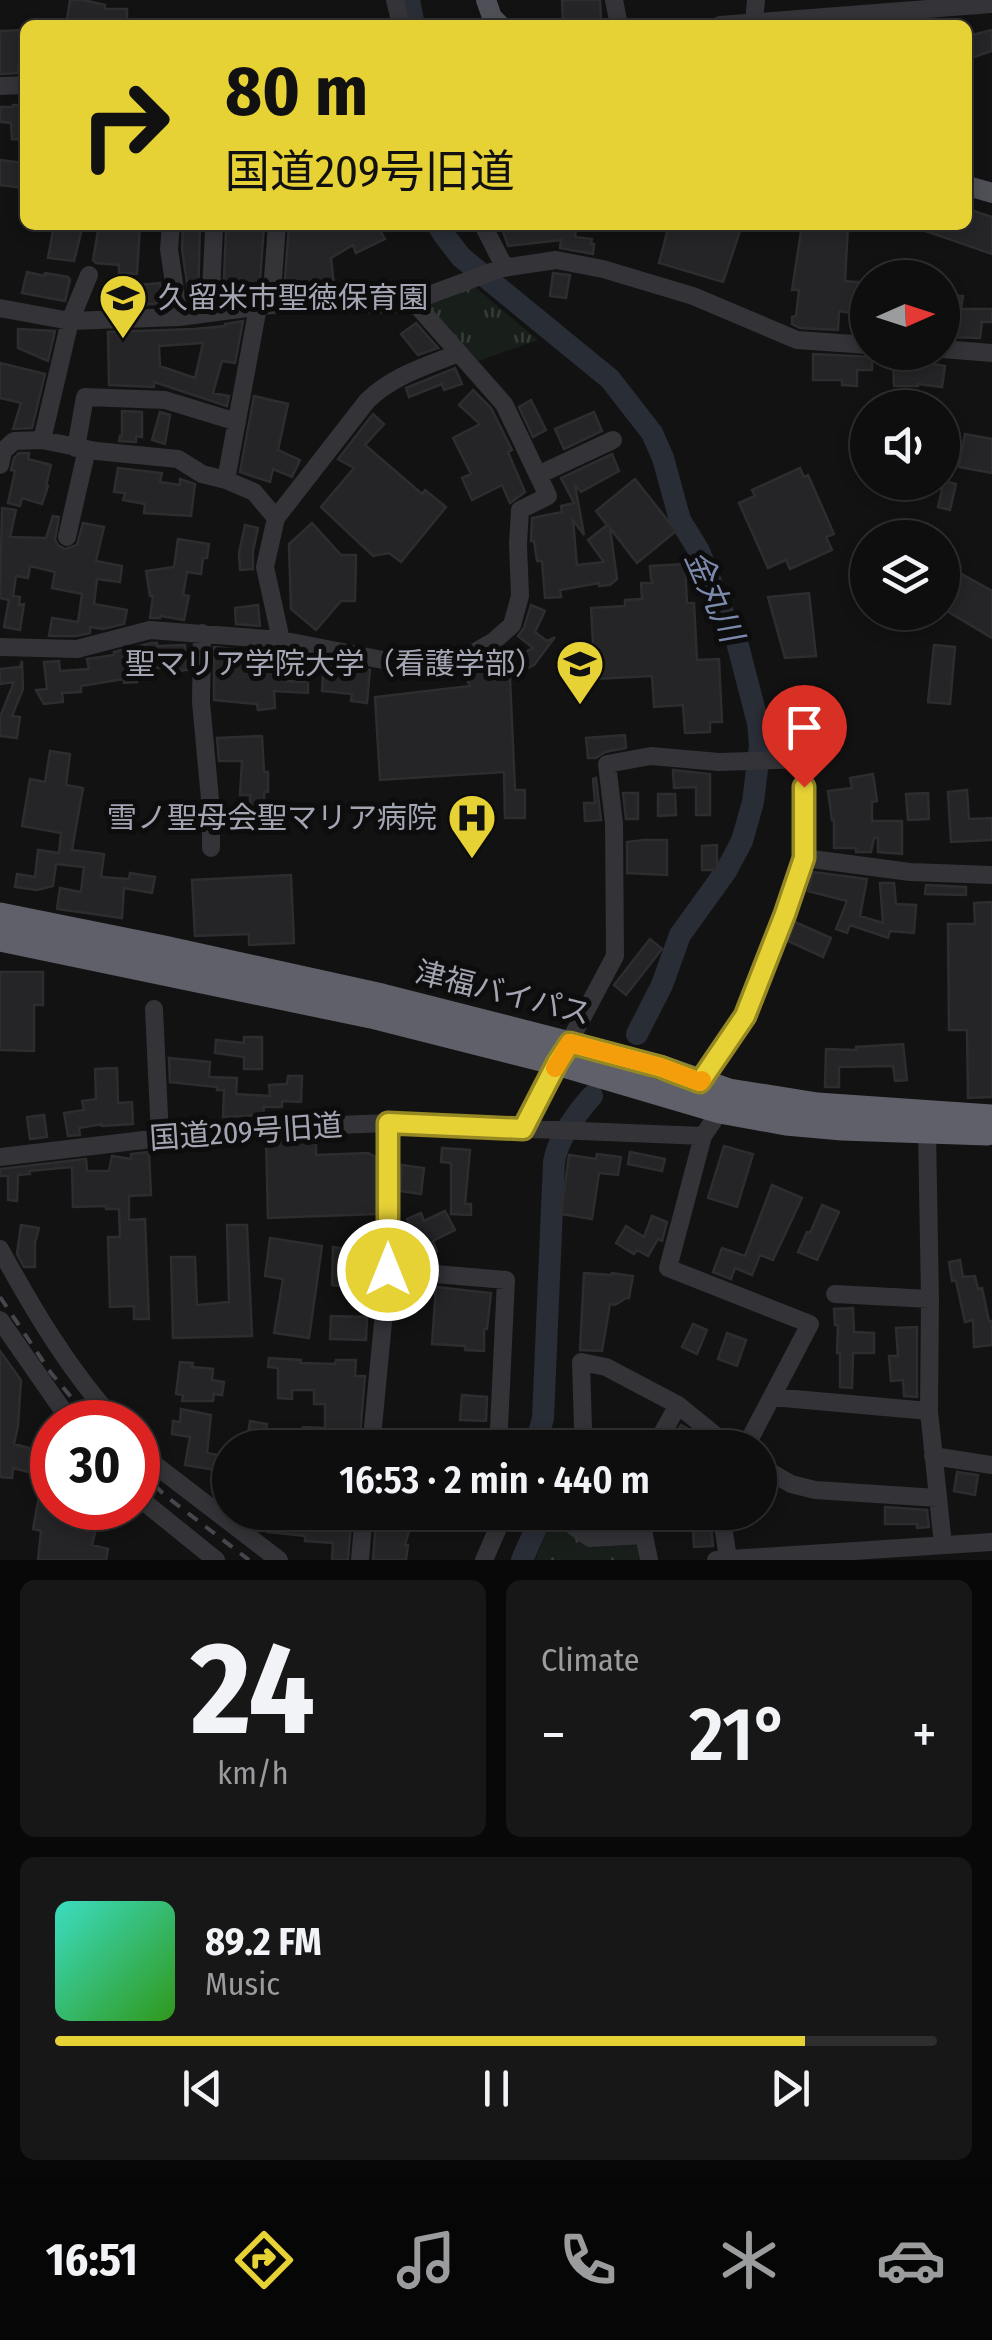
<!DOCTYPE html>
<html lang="en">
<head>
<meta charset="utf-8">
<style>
	body { margin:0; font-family:"Fira Sans Condensed","Noto Sans JP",sans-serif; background:#171717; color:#f1f3f6; height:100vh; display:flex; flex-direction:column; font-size:38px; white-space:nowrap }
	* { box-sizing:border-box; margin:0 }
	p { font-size:32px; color:#9b9c9e }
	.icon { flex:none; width:55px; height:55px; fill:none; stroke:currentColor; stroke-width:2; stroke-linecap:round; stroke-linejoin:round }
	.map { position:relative; height:1560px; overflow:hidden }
	.panel { display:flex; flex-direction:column; gap:20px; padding:20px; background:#080808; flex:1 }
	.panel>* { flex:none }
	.banner { position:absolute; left:20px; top:20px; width:952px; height:210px; border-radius:15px; box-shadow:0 5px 15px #0003,0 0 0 2px #2e2e2e; background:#e7d236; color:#111; overflow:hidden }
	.needle { width:65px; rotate:87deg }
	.fabs { position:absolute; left:850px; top:260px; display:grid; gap:20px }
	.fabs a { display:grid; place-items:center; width:110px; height:110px; border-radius:50%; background:#0e0e0e; box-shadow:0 5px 15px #0003,0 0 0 2px #2e2e2e; font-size:50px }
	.speed { position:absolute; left:30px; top:1400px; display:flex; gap:20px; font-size:50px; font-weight:700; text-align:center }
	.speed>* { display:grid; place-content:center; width:130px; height:130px; border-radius:50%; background:#0e0e0e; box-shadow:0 5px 15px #0003,0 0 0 2px #2e2e2e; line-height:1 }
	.speed .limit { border:15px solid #d22; background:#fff; color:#111 }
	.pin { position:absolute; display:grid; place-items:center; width:85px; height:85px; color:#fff; margin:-102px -42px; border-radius:50% 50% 50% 0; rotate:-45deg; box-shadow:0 0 10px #0007 }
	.pin .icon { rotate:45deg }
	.me { position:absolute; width:110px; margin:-55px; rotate:0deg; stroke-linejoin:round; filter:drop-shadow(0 0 8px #0008) }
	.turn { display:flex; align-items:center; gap:35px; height:210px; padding:0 40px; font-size:45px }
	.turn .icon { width:130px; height:130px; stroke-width:2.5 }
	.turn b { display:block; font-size:70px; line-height:85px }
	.big { font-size:75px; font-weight:600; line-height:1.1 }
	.panel .widget { flex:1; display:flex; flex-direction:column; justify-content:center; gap:15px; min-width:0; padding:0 35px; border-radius:15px; background:#171717 }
	.panel .dial { align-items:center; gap:0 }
	.dial b { font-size:130px; line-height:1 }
	.song { display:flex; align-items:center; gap:30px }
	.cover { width:120px; height:120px; border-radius:15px; background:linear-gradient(135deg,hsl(170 70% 55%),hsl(110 70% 35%)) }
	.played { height:10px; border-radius:5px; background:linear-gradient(90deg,#e7d236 85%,#2e2e2e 85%) }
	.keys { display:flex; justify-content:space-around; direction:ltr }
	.heat { display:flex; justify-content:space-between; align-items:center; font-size:55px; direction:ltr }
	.panel .tiles { flex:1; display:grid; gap:20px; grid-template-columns:1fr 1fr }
	.widget:last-child { grid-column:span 2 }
	.trip { position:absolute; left:212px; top:1430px; width:565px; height:100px; border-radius:50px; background:#0e0e0e; box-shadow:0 5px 15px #0003,0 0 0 2px #2e2e2e; font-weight:600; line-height:100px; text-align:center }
	.tab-bar { display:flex; height:160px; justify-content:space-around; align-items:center; background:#060606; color:#9b9c9e }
	.tab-bar .icon { width:70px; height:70px }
	.tab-bar .selected { color:#e7d236 }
	.tab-bar b { font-size:45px; color:#f1f3f6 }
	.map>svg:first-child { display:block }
	.grass { fill:url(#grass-tufts) }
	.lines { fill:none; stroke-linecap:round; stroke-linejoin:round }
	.river { stroke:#292d36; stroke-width:22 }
	.building { fill:#252527; stroke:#2d2c2f; stroke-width:2.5; fill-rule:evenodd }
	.minor { stroke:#333338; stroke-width:18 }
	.major { stroke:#4f4f57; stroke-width:20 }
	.highway { stroke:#5f6069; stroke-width:25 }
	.rail { stroke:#46464d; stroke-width:4; stroke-dasharray:12 10; stroke-linecap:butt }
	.route-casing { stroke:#968823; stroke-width:25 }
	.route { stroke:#e7d236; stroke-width:18 }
	.slow { stroke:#f59e0b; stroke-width:18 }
	.labels { text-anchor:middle; stroke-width:10; stroke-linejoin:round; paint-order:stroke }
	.poi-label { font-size:30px; fill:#a4a5b3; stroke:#0d0d0e; text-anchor:end }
	.street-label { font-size:30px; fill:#a4a5b3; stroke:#0d0d0e }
	.water-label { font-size:32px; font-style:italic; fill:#7c8bad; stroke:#0d0d0e }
</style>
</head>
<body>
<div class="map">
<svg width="992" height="1560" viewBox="0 0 992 1560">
	<defs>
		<pattern id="grass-tufts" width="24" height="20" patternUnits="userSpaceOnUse" patternTransform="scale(2.5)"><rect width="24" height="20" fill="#181e1a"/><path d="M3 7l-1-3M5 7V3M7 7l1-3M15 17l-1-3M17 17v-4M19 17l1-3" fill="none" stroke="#373c39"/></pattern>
	</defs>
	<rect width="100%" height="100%" fill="#121213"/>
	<path class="grass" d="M475 287 538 340 478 361 424 303Z
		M550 1524 576 1538 637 1543 639 1560H535Z"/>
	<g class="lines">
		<path class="river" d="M409 0 414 25
			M438 225 444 235 461 257 610 379 652 433 663 458 680 520 699 551 725 618 737 642 758 723 760 745 753 802 742 841 726 871 680 935 662 985 637 1034
			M535 1448 543 1418 554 1162C558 1138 576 1114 592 1096
			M522 1560 537 1526 539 1512"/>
	</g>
	<path class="building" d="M70 0H83L105 5V9H127V25H95L67 19Z
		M562 0H600L601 19 563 21Z
		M25 30V64H18V73L0 74V31Z
		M992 30V51L968 59V36Z
		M13 105H25V140L12 139 11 123 0 122V107H13Z
		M0 160 25 163V188L0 185Z
		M968 209 992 217V254L914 227 968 225Z
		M57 225H83L74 261 48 258 53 231H56Z
		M99 225H140L137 274 119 273V265L96 263 93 260Z
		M183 225H200L198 302 190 303 182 249Z
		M243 225H264L259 294 223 299 226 232 244 227Z
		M289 225H377L385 239 356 253 353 245 331 258 334 285 326 286 327 291H314L313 287 284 292Z
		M501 225H552L576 228 575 237 592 239 591 244H594L593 254 560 248 561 240 508 246Z
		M669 225H742L723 282 659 263Z
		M802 225H848L845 281 868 283V316L839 311 838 330 800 328 792 324V317L796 316 799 290H792Z
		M27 272 45 276V273L68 277 70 280 65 301 22 293Z
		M553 273 570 275 566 298 550 296Z
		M160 283 162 303 141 305 139 285Z
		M950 296H963L961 309H992V322H982L980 338 947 337 948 325H942V308L952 309Z
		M243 321 235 363 222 361 213 393 229 396 227 406 154 382V387L109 385 108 332 194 329 225 326V324ZM203 343 195 378 160 366 159 346Z
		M416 323 438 348 418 355 401 334Z
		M18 329 55 331 48 361 18 348Z
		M813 354 872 357V370H857V386L842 385V380H813Z
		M917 361 945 366 942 387 918 384V386H894L893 362Z
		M0 363 45 374 32 428 13 429 21 403 0 398Z
		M455 368 462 384 444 390 442 384 409 397 406 388Z
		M473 390 491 408 512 450 508 452 525 492 510 503 502 485 472 500 462 478 471 474 453 438 480 424 459 405Z
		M254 396 288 404 278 450 300 460 292 477 273 469 270 482 240 472Z
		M531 400 546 430 533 437 519 407Z
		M122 411 142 412V437L136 436V442L119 441 120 436H122Z
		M160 412 170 415 165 444 152 440Z
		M594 412 602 431 564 449 555 429Z
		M373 414 384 424 365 445 422 494 425 490 446 507 401 562 389 553 373 556 321 507 354 468 338 459Z
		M965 434 992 439V473L959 467Z
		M19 453H29L28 459 51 465 46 486H48L42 504 22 498 20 506 8 503 15 471 11 470 14 458Z
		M612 454 619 471 581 492 575 485 584 535 573 520 577 565 604 562 588 540 607 525 596 511 635 479 676 531 637 563 610 528 617 579 610 585 599 586V583L560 590 561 597 545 598 542 561H537L534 541H531L532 518 562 512 561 506 574 503 561 478Z
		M118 468 162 473 160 482 180 485V479L195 484 191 516 144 513 145 504 123 500 125 493 114 492Z
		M800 468 804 477 808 475 834 534 826 537 832 550 790 569 786 560 768 568 739 503 755 496 752 490Z
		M944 481 956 484 950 510 938 507Z
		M2 508 16 510 10 537 46 538 53 516 59 517 55 540 58 545 65 549 77 545 83 523 104 527 96 561 122 566 120 582 97 579 94 604 127 610 124 624 103 629 90 627V633L76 636H49L52 618 78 622 82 594 52 588 55 572 30 566 28 578 16 576 13 596 20 597 19 605 24 604 20 630 4 627 9 600 0 598Z
		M312 523 341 555H356L355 601H341L316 630 291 609 289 544Z
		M245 525 258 528 253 551V569L240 570 239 553Z
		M178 539 209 544 207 558H203L201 574 187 572 183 595 189 596 184 620 161 616 160 618H150L153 595 150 596 146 571 174 567Z
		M942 563 992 591V638L942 608Z
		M685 564 687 603H694L697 660 719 659 722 722H710V732L685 733 683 705 654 707 652 676 595 679 591 608 625 606V600L642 599 641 583H653L651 579 650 566Z
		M809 593 816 656 785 658 768 597Z
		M258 605 260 626 236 624 235 608Z
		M531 605 545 611 535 632 547 641 555 637 534 665 510 678 515 790H525V818H505L504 772 380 780 375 697 470 686 464 673 503 650 509 661 533 648 518 636 524 628Z
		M151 643H157V646L185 645 187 670 171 672V667L136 669 137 682 124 683V679L81 686V692L62 693 63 702 44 704 36 690 47 689 44 662 59 661 60 671 89 669 87 659 114 655V652Z
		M934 645 955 647 950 704 928 702Z
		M214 647 289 654 286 681 308 682V693L274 691 275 708 258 710 257 704 214 700Z
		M22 661 23 689 12 716 20 717 17 738 0 736V717L14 682 0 684V669L20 667Z
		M324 661 370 670 367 703 351 701 352 694 322 691Z
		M625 735 626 748 605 752 596 758H588L586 738Z
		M262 736 264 772H268V792H264L265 830H251L250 795H240L242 761H219L217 738Z
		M50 751 70 754 66 785 83 788 72 850 104 854 101 877 129 879 130 873 155 877 152 893 124 888 122 918 57 909 60 888 81 892 84 867 56 864 53 886 37 890 15 887 17 874 35 877 38 850 59 853 61 833 22 826 30 779 45 782Z
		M673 770 710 774V815H696V787L674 788Z
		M873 774 877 801 872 802V821H902V854L878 852V838H874L871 852H856V848H834V820H832L828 791 852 788 850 778Z
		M596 778 601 820 585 821 584 803H595L593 779Z
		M967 790 969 819 992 818V840L951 842 948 792Z
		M623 793H638V819H626Z
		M928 793 929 819 908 820 906 794Z
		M658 794H675L676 815 658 816Z
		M644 840H667V875L627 873V842Z
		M717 845V870H702V846Z
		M813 872 867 879 860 916 883 923 880 883H894L896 904 916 905 914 933 890 931 888 938 850 925 847 933 836 929 847 901 808 891Z
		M291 875 294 943 249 945V934L195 936 192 880Z
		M926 885 966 887V895L925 894Z
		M992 902V1097L968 1098 967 1030H949L948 924H975L974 903Z
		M795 922 831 938 823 957 788 941Z
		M650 939 662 949 626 995 614 985Z
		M0 972H43V1005H34V1051L0 1050Z
		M244 1037H262V1069H244V1057L215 1053 216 1040 244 1043Z
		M903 1044 907 1080 895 1081 893 1066 839 1067V1087H825L826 1049 856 1050V1047Z
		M169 1058 210 1062 209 1077 237 1078 236 1094 270 1096 269 1085 287 1084 288 1076H302L301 1102 282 1101V1107H264L263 1115 223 1117 224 1090H217V1087L170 1082Z
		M117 1068 118 1103 132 1102 133 1124 102 1126V1124L79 1128 80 1135 68 1136 64 1113 84 1110 82 1101 96 1099 95 1069Z
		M44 1115 47 1137 30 1139 27 1117Z
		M316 1138V1155L368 1153 376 1157V1214L268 1218 266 1140Z
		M724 1146 753 1154 737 1207 708 1198Z
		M442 1148 470 1150 465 1204H471V1215L451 1214V1163L441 1162Z
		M149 1152 151 1195 129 1196V1220L145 1219 149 1319H134V1306L110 1307 108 1237H120L119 1209H106V1206L73 1207 72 1167 29 1171 30 1174 18 1175 17 1201 8 1200V1176H0V1169L86 1159 87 1171H109L112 1156 131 1159V1154Z
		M630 1152 665 1159 662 1171 628 1164Z
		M597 1154 621 1157 618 1175 599 1173 592 1219 561 1214 569 1155 596 1159Z
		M402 1165 424 1168 421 1194 400 1191Z
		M772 1185 802 1198 773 1260 760 1255 752 1275 735 1268 731 1279 713 1272 722 1248 745 1256Z
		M822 1205 839 1212 817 1260 798 1252 807 1232 810 1233Z
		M445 1211 455 1230 433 1241 437 1251 418 1260 412 1245 417 1243 407 1219 421 1213 424 1221Z
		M652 1216 667 1222 662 1241 658 1239 648 1256 637 1250 634 1254 616 1243 626 1226 644 1237Z
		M21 1225 39 1228 35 1243V1267H24L17 1254Z
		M227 1225H247L252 1336 173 1338 171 1257H195L197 1305 229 1302Z
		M270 1238 322 1246 309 1338 274 1333 283 1279 265 1276Z
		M333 1247 376 1253 373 1291 332 1285Z
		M960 1260 963 1277 975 1276 978 1289 982 1288 989 1321H992V1345L974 1347 973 1320 965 1322 956 1281H952L949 1262Z
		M584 1273 611 1275 612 1273 633 1276 629 1298H626L615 1305 610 1304 602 1351 580 1350Z
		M436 1287 491 1293 487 1329H484V1351L465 1350V1346L432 1344Z
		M853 1308 854 1332 874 1333V1353H853L852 1388 840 1387V1353H837L838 1325H835L834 1309Z
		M331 1316 367 1317 366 1340 330 1339Z
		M693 1324 707 1330 697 1354 682 1347Z
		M917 1327V1397L904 1396 903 1380 891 1381 889 1356H898L896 1328Z
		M727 1333 746 1340 737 1366 718 1359Z
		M0 1351 21 1380 18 1426 14 1444 52 1454V1478L13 1468 12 1478 0 1477Z
		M269 1358 301 1360 300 1363 335 1364 336 1360H356L355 1376H365L360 1435H347V1448H303V1427L325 1428V1404H314V1390H292V1399L278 1398V1368L268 1367Z
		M180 1362 193 1363 192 1367 213 1369 212 1380 224 1382 222 1395 214 1394 213 1401H182L183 1395 176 1394Z
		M462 1395 487 1397 486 1421 460 1420Z
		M181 1409 211 1415 207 1453 230 1457 228 1472 185 1465 190 1437 172 1434 173 1421 180 1422Z
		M250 1421 267 1424 263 1448H246Z
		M681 1425 687 1428 711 1448H676L670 1445Z
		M957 1472 978 1475 975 1495 954 1491Z
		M39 1497 52 1500V1508H66L63 1520 96 1528 92 1545 108 1549 106 1560H38L41 1531 33 1529Z
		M885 1507 927 1510 929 1527 917 1528V1524H885Z
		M382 1512H409L405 1526 410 1528 405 1545H408L406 1560H373L376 1519 380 1520Z
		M268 1516 351 1522 348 1560H332L333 1543 305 1541V1536L267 1532Z
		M711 1527 713 1546 694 1547 693 1528Z"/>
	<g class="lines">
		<path class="minor" d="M395 0 401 25
			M614 0 619 25
			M754 22 756 0
			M720 25 992 4
			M0 86 25 85
			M171 225 169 249 179 317
			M483 225 505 268
			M271 305 277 225
			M0 308 70 321 179 317 271 305 336 303 388 305 413 301 502 268 556 260 603 269 693 296 797 340 868 345
			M210 313 214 229
			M942 349 992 353
			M42 440 70 321 89 275
			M76 448 85 397 165 400 237 422
			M0 465 3 451 14 441 42 440 96 451 178 459 202 474 226 480 254 492 276 518
			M538 475 613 440
			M226 480 258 307
			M67 537 87 449
			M202 633 201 702 211 810V848
			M281 640 265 567 276 518 367 401C392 376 426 366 459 353
			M0 647 77 649 150 630 281 640 398 663 421 671 451 666 494 641 512 625 520 596 518 544 520 510 548 496 504 404 413 301
			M804 858 910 872 992 875
			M154 1009 160 1137
			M523 1129 615 956 614 823 607 764 651 756 719 762 805 759 803 815 804 858 785 914 745 1016 700 1082
			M927 1131 930 1299 929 1411 943 1545
			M703 1136 668 1268 810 1324 745 1448
			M0 1157 236 1129 388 1123 703 1136 720 1111
			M0 1249C34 1311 69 1370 116 1422
			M388 1270 506 1280 498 1448
			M835 1294 930 1299
			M0 1320 71 1422
			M772 1397 929 1411
			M138 1447 150 1461 279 1560
			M371 1448 388 1270V1123
			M580 1448 583 1428 581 1362 606 1367 678 1405 731 1448
			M654 1448 678 1405
			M933 1456 992 1465
			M760 1466 791 1484 815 1490 938 1498
			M138 1497 216 1560
			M560 1512 559 1516 590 1538 644 1535
			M643 1512 644 1535 649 1560
			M721 1512 728 1558
			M360 1560 364 1512
			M484 1560 505 1512
			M716 1560 992 1542"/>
		<path class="major" d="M486 0 492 17 500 25
			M968 186 992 193"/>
		<path class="highway" d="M0 915 164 948 382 996 660 1067 729 1091 817 1105 992 1117
			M0 939 371 1016 557 1063 720 1111 786 1123 842 1128 987 1133"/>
		<path class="rail" d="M0 1297 51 1373 92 1422
			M138 1470 167 1497 249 1560"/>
	</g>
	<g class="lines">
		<g class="route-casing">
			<path id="route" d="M388 1270V1123L523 1129 557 1063 570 1043 660 1067 700 1082 745 1016 785 914 804 858V787"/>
		</g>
		<use href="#route" class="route"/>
		<path class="slow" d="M555 1068 570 1043 660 1067 700 1082 702 1080"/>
	</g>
	<defs>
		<g id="school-pin" transform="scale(2.5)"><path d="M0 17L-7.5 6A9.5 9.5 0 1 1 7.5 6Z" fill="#e7d236" stroke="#0d0d0e"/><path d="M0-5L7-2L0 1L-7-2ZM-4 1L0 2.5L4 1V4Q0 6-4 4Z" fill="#111"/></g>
		<g id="university-pin" transform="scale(2.5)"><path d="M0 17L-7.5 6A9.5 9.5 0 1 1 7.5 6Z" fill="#e7d236" stroke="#0d0d0e"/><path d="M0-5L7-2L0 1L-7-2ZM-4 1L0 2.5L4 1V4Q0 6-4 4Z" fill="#111"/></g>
		<g id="hospital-pin" transform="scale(2.5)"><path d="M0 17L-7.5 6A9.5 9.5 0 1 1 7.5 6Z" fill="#e7d236" stroke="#0d0d0e"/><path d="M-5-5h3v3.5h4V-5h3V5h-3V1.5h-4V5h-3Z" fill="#111"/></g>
	</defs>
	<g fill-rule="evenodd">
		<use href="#school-pin" x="123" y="298"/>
		<use href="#university-pin" x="580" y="664"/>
		<use href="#hospital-pin" x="472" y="818"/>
	</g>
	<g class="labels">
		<g class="poi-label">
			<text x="158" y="308" text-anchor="start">久留米市聖徳保育園</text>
			<text x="545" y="674">聖マリア学院大学（看護学部）</text>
			<text x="437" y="828">雪ノ聖母会聖マリア病院</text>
		</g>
		<g class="street-label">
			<text transform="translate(503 993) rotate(14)" y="10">津福バイパス</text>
			<text transform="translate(246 1132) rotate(-4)" y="10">国道209号旧道</text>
		</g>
		<g class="water-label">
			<text transform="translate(714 596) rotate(66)" y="11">金丸川</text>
		</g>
	</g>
</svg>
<div class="fabs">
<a><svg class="needle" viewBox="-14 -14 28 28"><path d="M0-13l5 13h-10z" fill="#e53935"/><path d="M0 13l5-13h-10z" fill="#9b9c9e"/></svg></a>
<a><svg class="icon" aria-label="sound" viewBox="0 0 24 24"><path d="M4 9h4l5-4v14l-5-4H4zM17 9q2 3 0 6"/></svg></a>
<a><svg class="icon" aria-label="layers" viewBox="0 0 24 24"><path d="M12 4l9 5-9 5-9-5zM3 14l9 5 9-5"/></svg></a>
</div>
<div class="speed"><div class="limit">30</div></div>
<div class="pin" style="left:804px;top:787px;background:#d93025"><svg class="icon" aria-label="arrive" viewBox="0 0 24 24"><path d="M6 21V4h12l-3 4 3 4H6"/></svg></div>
<svg class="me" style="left:388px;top:1270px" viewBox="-20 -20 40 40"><circle r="17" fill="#e7d236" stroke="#fff" stroke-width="3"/><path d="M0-11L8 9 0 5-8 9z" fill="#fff"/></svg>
<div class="trip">16:53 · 2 min · 440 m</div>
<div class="banner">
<div class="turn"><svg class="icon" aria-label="right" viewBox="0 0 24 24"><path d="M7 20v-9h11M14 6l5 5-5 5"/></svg><div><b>80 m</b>国道209号旧道</div></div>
</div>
</div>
<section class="panel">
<div class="tiles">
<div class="widget dial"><b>24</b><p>km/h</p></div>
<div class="widget"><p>Climate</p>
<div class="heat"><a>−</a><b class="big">21°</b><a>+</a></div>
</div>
<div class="widget">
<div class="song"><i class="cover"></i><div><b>89.2 FM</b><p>Music</p></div></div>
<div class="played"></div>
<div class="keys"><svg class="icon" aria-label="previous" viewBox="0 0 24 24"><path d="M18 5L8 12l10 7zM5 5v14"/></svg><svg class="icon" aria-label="pause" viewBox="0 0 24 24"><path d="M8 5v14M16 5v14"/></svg><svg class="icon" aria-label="next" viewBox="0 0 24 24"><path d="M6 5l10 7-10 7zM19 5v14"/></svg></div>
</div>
</div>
</section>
<nav class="tab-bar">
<b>16:51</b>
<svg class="icon selected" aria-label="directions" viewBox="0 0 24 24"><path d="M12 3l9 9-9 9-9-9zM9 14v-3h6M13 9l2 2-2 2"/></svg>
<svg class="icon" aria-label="music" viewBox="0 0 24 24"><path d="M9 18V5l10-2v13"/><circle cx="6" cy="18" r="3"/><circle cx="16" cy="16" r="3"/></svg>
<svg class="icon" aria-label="phone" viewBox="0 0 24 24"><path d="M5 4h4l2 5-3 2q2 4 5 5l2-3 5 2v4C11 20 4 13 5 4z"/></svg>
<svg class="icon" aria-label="climate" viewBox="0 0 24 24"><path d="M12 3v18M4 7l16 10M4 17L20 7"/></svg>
<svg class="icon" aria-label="car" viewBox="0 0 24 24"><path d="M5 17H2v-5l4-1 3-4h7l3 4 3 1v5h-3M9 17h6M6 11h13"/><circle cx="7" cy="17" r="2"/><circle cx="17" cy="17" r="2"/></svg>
</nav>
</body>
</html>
